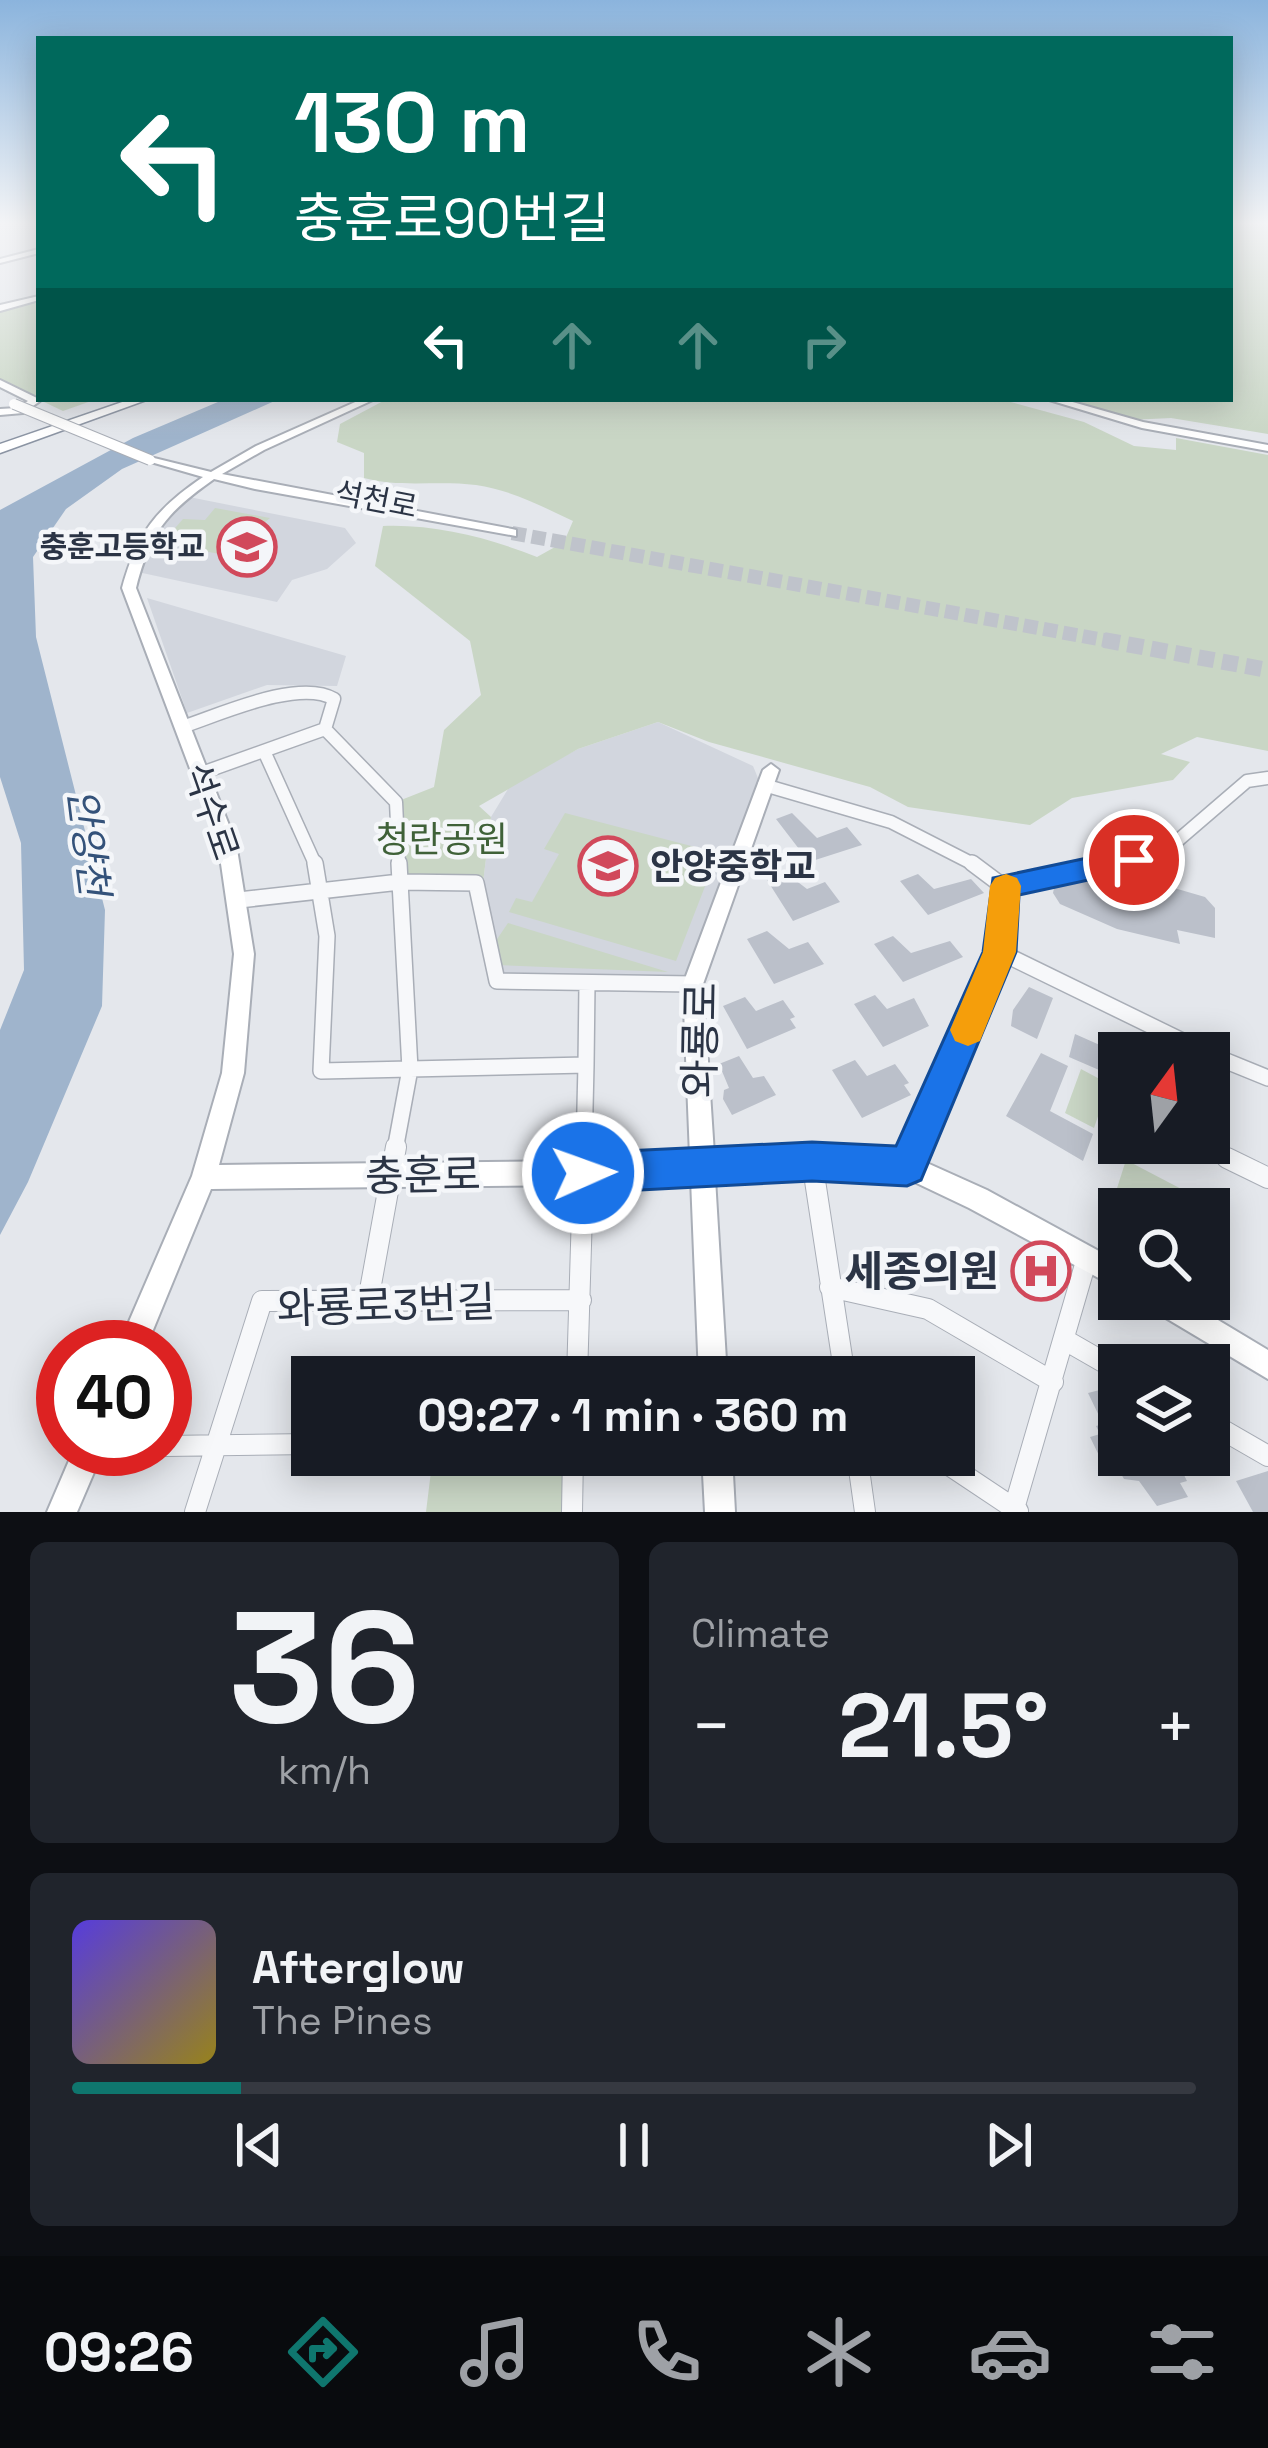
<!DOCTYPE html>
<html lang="en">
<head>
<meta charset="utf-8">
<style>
	body { margin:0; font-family:"Space Grotesk","Noto Sans KR",sans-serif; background:#20242c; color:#f1f3f6; height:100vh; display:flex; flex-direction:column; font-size:45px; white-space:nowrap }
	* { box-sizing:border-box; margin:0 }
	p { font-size:39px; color:#9ea1a6 }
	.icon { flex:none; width:66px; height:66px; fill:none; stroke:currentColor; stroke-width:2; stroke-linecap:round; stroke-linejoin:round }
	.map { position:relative; height:1512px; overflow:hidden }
	.drawer { display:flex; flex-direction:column; gap:30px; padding:30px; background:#0d0f14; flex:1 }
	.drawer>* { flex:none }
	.hud { position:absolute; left:36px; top:36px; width:1197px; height:366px; border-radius:0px; box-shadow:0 6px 30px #0003; background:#00695c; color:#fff; overflow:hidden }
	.needle { width:78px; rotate:15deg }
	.fabs { position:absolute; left:1098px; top:1032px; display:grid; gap:24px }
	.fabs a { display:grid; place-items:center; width:132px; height:132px; border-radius:0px; background:#171b24; box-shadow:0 6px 30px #0003; font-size:60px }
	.speed { position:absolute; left:36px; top:1320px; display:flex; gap:24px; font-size:60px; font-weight:700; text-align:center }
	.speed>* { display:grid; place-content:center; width:156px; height:156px; border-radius:50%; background:#171b24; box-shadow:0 6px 30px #0003; line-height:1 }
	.speed .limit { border:18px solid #d22; background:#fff; color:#111 }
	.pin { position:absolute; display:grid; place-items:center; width:102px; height:102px; color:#fff; margin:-51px; border:6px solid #fff; border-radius:50%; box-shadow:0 3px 12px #0007 }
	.me { position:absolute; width:132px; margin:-66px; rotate:88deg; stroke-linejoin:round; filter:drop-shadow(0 0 9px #0008) }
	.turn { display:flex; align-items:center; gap:42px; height:252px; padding:0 60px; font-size:54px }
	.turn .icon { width:156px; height:156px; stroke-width:2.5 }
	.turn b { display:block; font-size:84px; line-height:102px }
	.lanes { display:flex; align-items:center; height:114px; padding:0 60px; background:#0003; justify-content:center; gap:60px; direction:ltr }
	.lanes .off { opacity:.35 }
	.big { font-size:90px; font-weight:800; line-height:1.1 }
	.drawer .tile { flex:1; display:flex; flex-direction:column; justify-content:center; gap:18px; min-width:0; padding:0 42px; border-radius:18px; background:#20242c }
	.drawer .dial { align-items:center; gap:0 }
	.dial b { font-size:156px; line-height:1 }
	.song { display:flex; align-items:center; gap:36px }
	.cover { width:144px; height:144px; border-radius:18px; background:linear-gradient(135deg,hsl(250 70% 55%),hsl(50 70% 35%)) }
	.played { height:12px; border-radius:6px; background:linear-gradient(90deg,#0f766e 15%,#363941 15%) }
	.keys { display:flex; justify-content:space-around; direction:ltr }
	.heat { display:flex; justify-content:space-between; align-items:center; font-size:66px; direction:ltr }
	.drawer .tiles { flex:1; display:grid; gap:30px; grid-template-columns:1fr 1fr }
	.tile:last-child { grid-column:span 2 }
	.trip { position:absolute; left:291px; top:1356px; width:684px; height:120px; border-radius:0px; background:#171b24; box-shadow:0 6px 30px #0003; font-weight:800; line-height:120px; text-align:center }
	.menu { display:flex; height:192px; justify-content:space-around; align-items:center; background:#090b0e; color:#9ea1a6 }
	.menu .icon { width:84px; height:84px }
	.menu .on { color:#0f766e }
	.menu b { font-size:54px; color:#f1f3f6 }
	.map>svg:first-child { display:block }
	.built { fill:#d2d6de }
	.green { fill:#c9d6c5 }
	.water { fill:#9fb4cc }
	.building { fill:#bbc0ca }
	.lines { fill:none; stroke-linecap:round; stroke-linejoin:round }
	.secondary-tunnel-far1 { stroke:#bfc3cb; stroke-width:14; stroke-dasharray:14 6; stroke-linecap:butt }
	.secondary-tunnel { stroke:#bfc3cb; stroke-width:16; stroke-dasharray:16 8; stroke-linecap:butt }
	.street-far2-casing { stroke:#a9aeb7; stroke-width:15 }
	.street-far1-casing { stroke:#a9aeb7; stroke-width:18 }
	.street-casing { stroke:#a9aeb7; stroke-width:22 }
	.secondary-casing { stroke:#a9aeb7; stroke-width:4 }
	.highway-casing { stroke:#8b94a3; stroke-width:3 }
	.street-far2 { stroke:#f7f8fa; stroke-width:12 }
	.street-far1 { stroke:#f7f8fa; stroke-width:15 }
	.street { stroke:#f7f8fa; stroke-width:20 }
	.secondary { fill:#fff; fill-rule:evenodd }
	.highway { fill:#fff; fill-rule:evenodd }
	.secondary-bridge-casing { stroke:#a9aeb7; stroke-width:12; stroke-linecap:butt }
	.secondary-bridge { stroke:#fff; stroke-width:10 }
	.route { fill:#1a73e8; stroke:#114b97; stroke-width:3 }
	.slow { fill:#f59e0b }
	.labels { text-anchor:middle; stroke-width:9; stroke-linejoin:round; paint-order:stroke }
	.far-street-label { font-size:30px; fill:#2b3445; stroke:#f4f6f9 }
	.far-poi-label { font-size:30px; font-weight:bold; fill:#2b3445; stroke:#f4f6f9; text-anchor:end }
	.street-label { font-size:36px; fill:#2b3445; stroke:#f4f6f9 }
	.park-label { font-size:36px; fill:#3f6138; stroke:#f4f6f9 }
	.poi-label { font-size:36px; font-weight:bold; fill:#2b3445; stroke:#f4f6f9; text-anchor:start }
	.water-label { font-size:39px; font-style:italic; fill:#34527a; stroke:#f4f6f9 }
	.near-street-label { font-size:42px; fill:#2b3445; stroke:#f4f6f9 }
	.near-poi-label { font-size:42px; font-weight:bold; fill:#2b3445; stroke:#f4f6f9; text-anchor:end }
</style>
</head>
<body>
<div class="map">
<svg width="1268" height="1512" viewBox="0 0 1268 1512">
	<rect width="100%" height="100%" fill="#e4e7ec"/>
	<path class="built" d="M184 496 345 528 356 543 327 569 292 580 277 602 133 571Z
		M147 598 346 656 337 686 267 685 187 713Z
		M658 722 753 766 760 783 690 980 502 978 483 883 491 817 511 784 578 749Z"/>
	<path class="green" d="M1230 225H1268V434L1171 418 1129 420 1055 399H1230Z
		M39 300V399H97L63 411 0 381V310Z
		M387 399H1000L1084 422 1134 446 1176 450V438L1268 455V751L1197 737 1161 754 1190 762 1173 780 1072 798 1030 825 908 807 870 787 709 742 658 722 578 749 479 806 491 817 483 883 400 882 396 802 434 787 444 730 481 695 470 641 375 566 383 526C436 524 489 538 537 557L564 542 573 521C541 506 511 490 476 485 438 480 401 488 364 478V453L337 442 340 424Z
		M215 508 270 518 225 555 162 543 183 519 205 520Z
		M565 813 718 853 676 961 509 912 516 898 532 902 559 854 544 849Z
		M508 923 668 972 495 965 493 945Z
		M1081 1069 1109 1084 1094 1128 1065 1113Z
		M1126 1160 1189 1193 1185 1209H1119V1267L1096 1254Z
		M433 1455H569L567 1512H426Z"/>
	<path class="water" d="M225 399H279L122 469 66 509 33 557 36 637 105 910 102 1006 28 1182 0 1235V1030L24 970 21 843 0 777V510L133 438Z"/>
	<path class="building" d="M792 813 817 838 847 827 862 845 809 862 776 819Z
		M1137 868 1157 883 1205 897 1215 908V938L1177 930 1180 944 1117 929 1060 904 1053 893 1054 888Z
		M786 873 807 889 825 882 840 902 793 921 767 880Z
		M918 874 934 889 971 879 984 893 928 915 900 881Z
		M767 931 789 949 808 942 824 964 774 984 747 939Z
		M893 936 911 953 950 941 963 957 903 982 874 944Z
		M1029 987 1053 998 1037 1039 1011 1026 1013 1010Z
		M875 995 887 1009 914 998 929 1026 883 1047 854 1004Z
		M745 997 756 1011 783 1000 795 1017 790 1019 796 1028 747 1049 723 1006Z
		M1075 1034 1111 1050 1106 1073 1069 1057Z
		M1041 1053 1068 1066 1050 1111 1093 1134 1083 1161 1006 1116Z
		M739 1056 753 1078 764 1076 776 1095 732 1115 723 1099 724 1090 729 1088 719 1064Z
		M855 1060 867 1076 895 1064 909 1083 904 1085 911 1095 862 1118 832 1070Z
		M1119 1385V1455H1202L1207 1464 1182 1471 1187 1481 1180 1483 1188 1497 1157 1506 1139 1481 1124 1479 1120 1472 1109 1476 1090 1437 1100 1434 1096 1426 1103 1424 1088 1393Z
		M1268 1471V1512H1253L1236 1481Z"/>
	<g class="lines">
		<path class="secondary-tunnel-far1" d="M512 533 1121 643"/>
		<path class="secondary-tunnel" d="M1104 640 1268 670"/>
		<g class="street-far2-casing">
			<path id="street-far2" d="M182 727C219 715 299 678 334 699L325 729
				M264 751 316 866
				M199 774 325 729 396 802 399 866
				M764 785 891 822 977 866
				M1094 866 1169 848 1247 781 1268 778"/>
		</g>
		<g class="street-far1-casing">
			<path id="street-far1" d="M315 863 327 936 321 1071 586 1065 584 1150
				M972 863 1004 887
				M239 900 400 882 476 883 497 981 693 984
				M1000 952 1207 1053
				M1209 1054 1268 1078
				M586 1065 587 984
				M395 1150 410 1069 399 863
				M914 1150 1000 952 1004 887 1107 863"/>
		</g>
		<g class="street-casing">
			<path id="street" d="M1227 1158 1268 1178
				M812 1161 845 1377
				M907 1166 915 1147
				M830 1287 928 1309 1053 1382
				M368 1301 396 1147
				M1065 1340 1119 1371
				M577 1377 584 1147
				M1209 1422 1268 1456
				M165 1446 312 1444
				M857 1455 865 1512
				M934 1455 1018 1511
				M195 1512 262 1301 581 1300
				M572 1512 573 1455
				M1013 1512 1087 1258"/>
		</g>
		<g class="secondary-casing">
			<path id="secondary" d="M39 249V253L0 263V259Z
				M39 296V300L0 311V305Z
				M0 380 39 399 40 401 23 413 0 415V409L17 408 28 401 0 387Z
				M362 399H375L264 450 222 474 512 529 516 530V536L255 489 214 479C167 512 150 532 136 588L236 843 254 954 244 1073 219 1165 583 1161 690 1156 683 984 763 770 771 764 779 770 703 984 714 1154 812 1149 907 1154 987 1190 1119 1262V1289L969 1208 906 1178 812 1173 715 1178 727 1377H699L691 1179 583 1185 211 1189 146 1347H118L192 1176 222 1073 234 954 218 843 122 588C137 533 156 509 203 477L144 460 150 457 211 472 256 446Z
				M1046 399H1062L1143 422 1268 445V451L1142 428Z
				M1145 1299H1183L1268 1350V1379L1149 1308Z
				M74 1449H104L77 1512H47Z
				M702 1455H732L735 1512H705Z"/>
		</g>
		<g class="highway-casing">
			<path id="highway" d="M131 399H149L0 453V444Z"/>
		</g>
		<use href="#street-far2" class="street-far2"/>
		<use href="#street-far1" class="street-far1"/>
		<use href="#street" class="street"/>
		<use href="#secondary" class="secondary"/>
		<use href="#highway" class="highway"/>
		<g class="secondary-bridge-casing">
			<path id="secondary-bridge" d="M14 404 150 460"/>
		</g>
		<use href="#secondary-bridge" class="secondary-bridge"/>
	</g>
	<linearGradient id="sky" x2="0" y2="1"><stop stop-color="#8bb4dd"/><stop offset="0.51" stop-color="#f3f4f6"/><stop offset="1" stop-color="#f3f4f6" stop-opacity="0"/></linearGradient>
	<rect width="1268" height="437" fill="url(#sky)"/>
	<path class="route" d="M1134 848 1144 852 1149 860 1144 868 1019 895 1016 952 921 1180 907 1186 812 1181 583 1193 569 1187 563 1173 569 1159 583 1153 812 1142 896 1146 983 952 993 878Z"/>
	<path class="slow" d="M1006 874 1017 878 1021 886 1016 952 980 1041 968 1046 955 1041 950 1030 983 952 990 886 995 878Z"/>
	<defs>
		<g id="school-ring" transform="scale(3)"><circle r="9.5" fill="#f4f6f9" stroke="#d1495b" stroke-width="1.5"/><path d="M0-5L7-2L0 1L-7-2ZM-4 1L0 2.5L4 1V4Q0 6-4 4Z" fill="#d1495b"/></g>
		<g id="hospital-ring" transform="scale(3)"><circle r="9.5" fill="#f4f6f9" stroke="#d1495b" stroke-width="1.5"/><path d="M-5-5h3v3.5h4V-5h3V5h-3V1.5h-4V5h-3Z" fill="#d1495b"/></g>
	</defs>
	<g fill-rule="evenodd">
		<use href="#school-ring" x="247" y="547"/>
		<use href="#school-ring" x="608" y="866"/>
		<use href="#hospital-ring" x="1041" y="1271"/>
	</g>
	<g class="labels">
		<g class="far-street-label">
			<text transform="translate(376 500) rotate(11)" y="10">석천로</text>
		</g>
		<g class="far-poi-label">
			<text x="205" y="557">충훈고등학교</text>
		</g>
		<g class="street-label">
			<text transform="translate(212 811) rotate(71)" y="13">석수로</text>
		</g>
		<g class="park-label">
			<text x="442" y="852">청란공원</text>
		</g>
		<g class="poi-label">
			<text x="650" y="879">안양중학교</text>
		</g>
		<g class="water-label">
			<text transform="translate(89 842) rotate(83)" y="14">안양천</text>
		</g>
		<g class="near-street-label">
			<text transform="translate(700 1040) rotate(-89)" y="15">와룡로</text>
			<text transform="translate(423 1175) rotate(-1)" y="15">충훈로</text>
			<text transform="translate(386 1305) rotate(-2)" y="15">와룡로3번길</text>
		</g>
		<g class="near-poi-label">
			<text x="999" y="1286">세종의원</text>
		</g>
	</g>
</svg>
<div class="fabs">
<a><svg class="needle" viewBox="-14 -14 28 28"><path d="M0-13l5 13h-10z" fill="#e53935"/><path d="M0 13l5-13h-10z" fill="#9ea1a6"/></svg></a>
<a><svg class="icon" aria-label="search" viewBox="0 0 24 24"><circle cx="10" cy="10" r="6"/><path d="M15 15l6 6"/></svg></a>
<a><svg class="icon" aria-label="layers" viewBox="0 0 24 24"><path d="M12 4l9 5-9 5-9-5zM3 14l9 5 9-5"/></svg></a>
</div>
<div class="speed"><div class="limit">40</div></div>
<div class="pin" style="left:1134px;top:860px;background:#d93025"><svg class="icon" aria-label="arrive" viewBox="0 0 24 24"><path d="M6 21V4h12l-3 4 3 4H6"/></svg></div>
<svg class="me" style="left:583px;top:1173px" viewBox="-20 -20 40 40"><circle r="17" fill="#1a73e8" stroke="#fff" stroke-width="3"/><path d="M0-11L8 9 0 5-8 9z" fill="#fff"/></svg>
<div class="trip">09:27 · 1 min · 360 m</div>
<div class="hud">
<div class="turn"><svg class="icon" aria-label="left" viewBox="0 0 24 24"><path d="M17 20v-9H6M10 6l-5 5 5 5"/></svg><div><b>130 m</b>충훈로90번길</div></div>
<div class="lanes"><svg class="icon" aria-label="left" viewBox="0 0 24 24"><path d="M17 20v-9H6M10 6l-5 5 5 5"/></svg><svg class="icon off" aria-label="ahead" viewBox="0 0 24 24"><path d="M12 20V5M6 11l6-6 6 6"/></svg><svg class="icon off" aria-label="ahead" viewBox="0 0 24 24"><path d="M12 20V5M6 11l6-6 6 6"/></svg><svg class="icon off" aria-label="right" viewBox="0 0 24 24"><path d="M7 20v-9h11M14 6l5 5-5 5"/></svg></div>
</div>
</div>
<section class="drawer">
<div class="tiles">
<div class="tile dial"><b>36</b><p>km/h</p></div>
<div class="tile"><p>Climate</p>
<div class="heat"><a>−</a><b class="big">21.5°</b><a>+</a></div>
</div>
<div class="tile">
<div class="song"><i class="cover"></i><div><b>Afterglow</b><p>The Pines</p></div></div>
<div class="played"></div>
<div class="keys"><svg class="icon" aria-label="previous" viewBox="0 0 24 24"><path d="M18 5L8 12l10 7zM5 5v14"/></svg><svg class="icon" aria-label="pause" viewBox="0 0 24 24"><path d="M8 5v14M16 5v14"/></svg><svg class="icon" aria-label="next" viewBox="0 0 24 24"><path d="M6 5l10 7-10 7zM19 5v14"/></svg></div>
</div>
</div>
</section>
<nav class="menu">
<b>09:26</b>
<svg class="icon on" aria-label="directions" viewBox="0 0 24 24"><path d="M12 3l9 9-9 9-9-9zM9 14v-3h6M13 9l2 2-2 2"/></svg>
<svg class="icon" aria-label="music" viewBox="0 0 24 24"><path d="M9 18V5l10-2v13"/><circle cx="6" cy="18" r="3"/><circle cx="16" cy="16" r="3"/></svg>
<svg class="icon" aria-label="phone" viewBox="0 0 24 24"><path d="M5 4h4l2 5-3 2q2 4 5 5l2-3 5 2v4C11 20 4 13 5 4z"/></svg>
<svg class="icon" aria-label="climate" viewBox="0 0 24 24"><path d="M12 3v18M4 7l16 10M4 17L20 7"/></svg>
<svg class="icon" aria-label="car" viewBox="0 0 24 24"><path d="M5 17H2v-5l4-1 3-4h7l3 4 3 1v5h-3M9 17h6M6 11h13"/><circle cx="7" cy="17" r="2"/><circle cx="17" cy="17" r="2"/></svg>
<svg class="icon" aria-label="filters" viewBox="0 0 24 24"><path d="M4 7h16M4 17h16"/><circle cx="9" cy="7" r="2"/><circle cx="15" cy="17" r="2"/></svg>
</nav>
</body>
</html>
